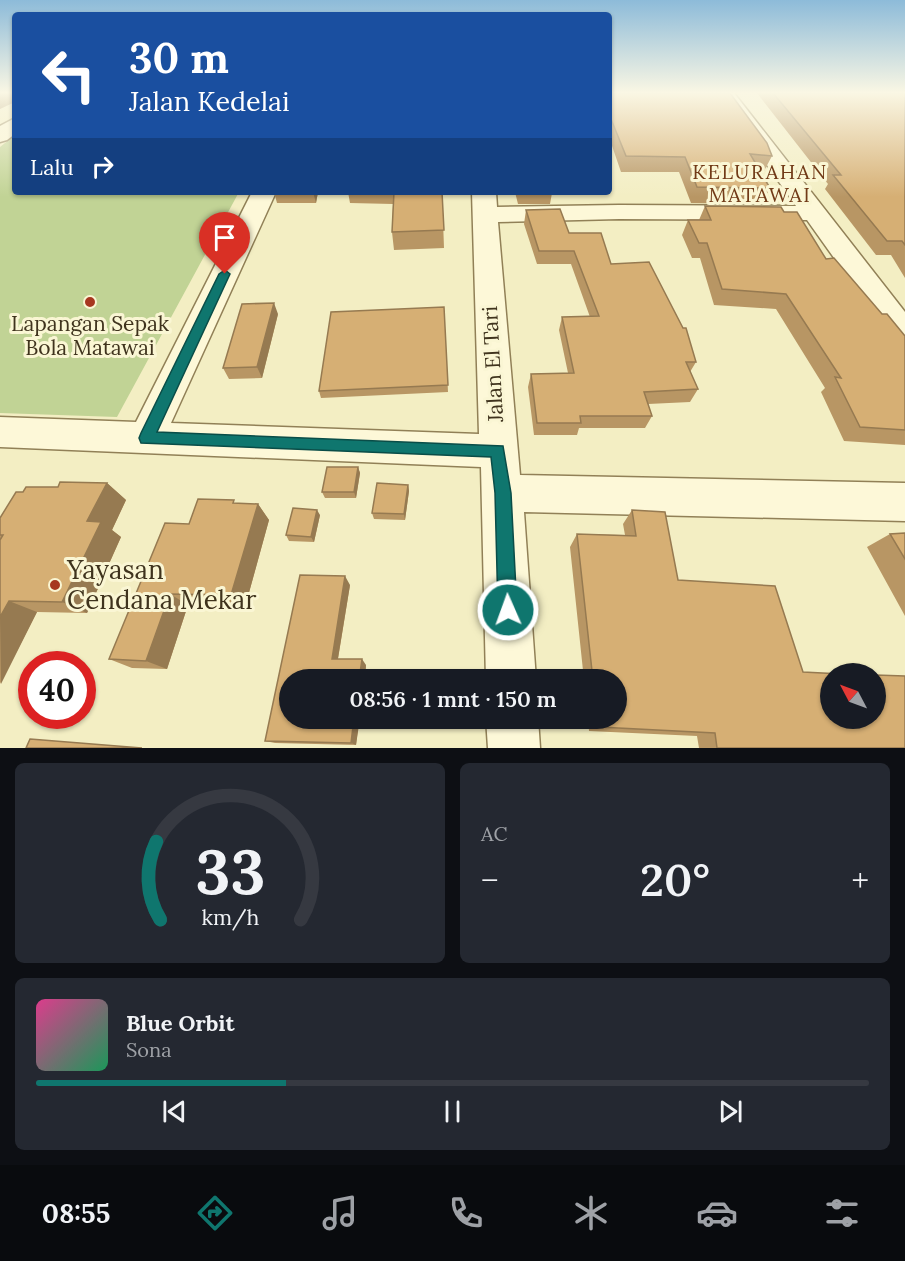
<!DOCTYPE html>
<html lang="id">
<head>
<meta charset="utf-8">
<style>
	body { margin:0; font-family:Lora,serif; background:#242831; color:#f1f3f6; height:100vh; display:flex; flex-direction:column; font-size:22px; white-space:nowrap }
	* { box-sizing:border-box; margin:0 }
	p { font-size:20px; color:#9ea1a6 }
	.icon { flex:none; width:33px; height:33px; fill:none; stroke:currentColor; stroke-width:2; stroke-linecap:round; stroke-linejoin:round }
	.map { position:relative; height:748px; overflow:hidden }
	.panel { display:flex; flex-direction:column; gap:15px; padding:15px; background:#0d0f14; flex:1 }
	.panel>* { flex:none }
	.hud { position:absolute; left:12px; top:12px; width:600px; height:183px; border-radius:6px; box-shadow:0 2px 4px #0004; background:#1a4fa0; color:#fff; overflow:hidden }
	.needle { width:39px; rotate:311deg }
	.controls { position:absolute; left:820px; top:663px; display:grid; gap:12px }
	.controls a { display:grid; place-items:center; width:66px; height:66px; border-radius:50%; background:#171b24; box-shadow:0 2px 4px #0004; font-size:30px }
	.speed { position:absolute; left:18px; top:651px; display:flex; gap:12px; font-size:30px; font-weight:700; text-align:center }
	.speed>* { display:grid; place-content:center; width:78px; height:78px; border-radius:50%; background:#171b24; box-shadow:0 2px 4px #0004; line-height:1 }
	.speed .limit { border:9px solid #d22; background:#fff; color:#111 }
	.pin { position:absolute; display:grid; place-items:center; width:51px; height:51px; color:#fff; margin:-62px -26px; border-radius:50% 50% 50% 0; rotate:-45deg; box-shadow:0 0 6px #0007 }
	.pin .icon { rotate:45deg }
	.me { position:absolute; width:66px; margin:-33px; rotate:358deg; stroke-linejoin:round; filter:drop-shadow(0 0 4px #0008) }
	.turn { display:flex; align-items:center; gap:21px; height:126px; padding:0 18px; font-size:27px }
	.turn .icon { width:78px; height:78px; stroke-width:2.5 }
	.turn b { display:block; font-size:42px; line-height:51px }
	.then { display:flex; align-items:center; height:57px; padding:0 18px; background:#0003; gap:12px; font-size:22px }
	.big { font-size:45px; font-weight:600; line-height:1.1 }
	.panel .card { flex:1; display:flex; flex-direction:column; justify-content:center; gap:9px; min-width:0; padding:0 21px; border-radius:9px; background:#242831 }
	.panel .dial { align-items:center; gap:0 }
	.dial svg { height:156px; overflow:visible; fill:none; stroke:#363941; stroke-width:7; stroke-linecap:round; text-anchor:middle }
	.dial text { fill:#f1f3f6; stroke:none }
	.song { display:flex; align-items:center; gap:18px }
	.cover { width:72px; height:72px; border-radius:9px; background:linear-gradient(135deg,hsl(330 70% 55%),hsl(150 70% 35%)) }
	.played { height:6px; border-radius:3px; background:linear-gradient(90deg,#0f766e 30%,#363941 30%) }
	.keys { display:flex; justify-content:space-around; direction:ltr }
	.heat { display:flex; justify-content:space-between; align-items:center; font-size:33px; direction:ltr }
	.panel .tiles { flex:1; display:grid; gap:15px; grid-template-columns:1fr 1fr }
	.card:last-child { grid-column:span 2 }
	.trip { position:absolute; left:279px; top:669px; width:348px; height:60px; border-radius:30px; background:#171b24; box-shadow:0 2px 4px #0004; font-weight:600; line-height:60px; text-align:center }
	.menu { display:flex; height:96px; justify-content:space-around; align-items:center; background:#090b0e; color:#9ea1a6 }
	.menu .icon { width:42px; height:42px }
	.menu .selected { color:#0f766e }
	.menu b { font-size:27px; color:#f1f3f6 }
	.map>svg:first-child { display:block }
	.green { fill:#c1d395 }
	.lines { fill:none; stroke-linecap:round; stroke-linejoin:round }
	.minor-casing { stroke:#918057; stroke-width:3 }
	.minor { fill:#fdf8d8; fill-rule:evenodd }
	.wall { fill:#b89664 }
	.shaded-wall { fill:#967a51 }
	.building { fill:#d6af74; stroke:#967a51; stroke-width:1.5 }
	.route { fill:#0f766e; stroke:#0a4d48; stroke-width:1.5 }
	.poi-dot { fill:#a7371f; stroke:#faf6d4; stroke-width:2 }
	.labels { text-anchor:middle; stroke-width:6; stroke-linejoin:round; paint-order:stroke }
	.far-quarter-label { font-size:20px; letter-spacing:1.5px; fill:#713a17; stroke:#faf6d4 }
	.poi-label { font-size:21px; fill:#3f331d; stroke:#faf6d4 }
	.street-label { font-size:21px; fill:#3f331d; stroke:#faf6d4 }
	.near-poi-label { font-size:26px; fill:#3f331d; stroke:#faf6d4; text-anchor:start }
</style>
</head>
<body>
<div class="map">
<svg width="905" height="748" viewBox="0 0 905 748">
	<rect width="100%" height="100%" fill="#f3eec3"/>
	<path class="green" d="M15 135V192H239L117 417 0 413V147Z"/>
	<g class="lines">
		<g class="minor-casing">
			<path id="minor" d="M716 93H734L905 312V345L894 342 807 220 619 219 498 222 520 475 905 483V521L524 512 536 680H486L481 467 0 447V417L136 422 252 192H276L171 423 479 434 472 192H496L497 207 619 205 796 206Z
				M15 118V134L7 140 0 142V126Z
				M486 718H538L540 748H488Z"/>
		</g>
		<use href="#minor" class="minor"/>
	</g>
	<path class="wall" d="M609 93 772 156 764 171H761L770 188 762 204 691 203 679 172H621L609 137Z
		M757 93H905V278L891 255H876L825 189 828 184Z
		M274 192H318L316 203H277Z
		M348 192H442L444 248 394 250 392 232 393 204 350 203Z
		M515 192H563L562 194 552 193 550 204H518Z
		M705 206 784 212 826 259 905 336V445L844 441 821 392 825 388 776 309 714 305 700 258H692L682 235 688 220H699Z
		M526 210 569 233 611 264 696 362 690 372 698 389 690 402 648 404 652 416 645 428H579L577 435H534L528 387 531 374 568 373 559 330 562 317H590L571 264H537L524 224Z
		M444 307 448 392 321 398 319 391Z
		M278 314 262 378 229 379 223 368Z
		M358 467 360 473 356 498H325L322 492Z
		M107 483 126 500 112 530 121 537 87 613 37 612 0 684V518L23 492Z
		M408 485 409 491 405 520 374 519 372 513Z
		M237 504H258L269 520 245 607 188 605 167 669 132 668 109 659Z
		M632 510 678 580 905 748H699L697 736 589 731 588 718H616V680H584L570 547 577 534 625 535 623 524Z
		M320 515 314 542 289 541 286 535Z
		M905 533V616L867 547 890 534Z
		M350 585 338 659 366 665 356 745 275 743 265 741Z"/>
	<path class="shaded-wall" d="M0 93H15V102L0 109Z
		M313 192H318L316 203Z
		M274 303 278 314 262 378 257 367Z
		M358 467 360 473 356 498 354 492Z
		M107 483 126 500 112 530 121 537 87 613 62 602 87 521Z
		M408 485 409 491 405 520 404 514Z
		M258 504 269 520 245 607 231 595Z
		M317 510 320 515 314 542 311 537Z
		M345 576 350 585 337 664 332 659Z
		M170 594 188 605 167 669 146 661Z
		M9 601 37 612 1 684 0 617Z
		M362 659 366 665 365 680H359Z
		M354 718H360L356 745 351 743Z"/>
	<path class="building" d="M609 93H730L767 143 772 156 750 154 770 188 697 187 685 157 626 156 611 119H609Z
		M773 93H905V245L902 241H887L833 175H841Z
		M394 192H442L444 230 392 232Z
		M705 206 781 207 784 212H797L826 259 834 258 882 314H887L905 336V430L860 427 835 377 841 378 786 294 722 289 707 243H699L688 220H711Z
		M560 209 569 233H601L611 264 649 262 683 328H686L696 362H686L698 389 644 392 652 416H580L581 423H537L531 374 574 373 562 317 599 316 574 251H539L526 210Z
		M274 303 257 367 223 368 242 304Z
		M444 307 448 385 319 391 331 312Z
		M327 467H358L354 492H322Z
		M60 482 107 483 87 521 101 522 62 602 9 601 0 617V540L3 535H0V518L16 492H23L26 487H58Z
		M377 483 408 485 404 514 372 513Z
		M198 499 234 500 233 503 258 504 231 595 170 594 146 661 109 659 165 523 189 524Z
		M293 508 317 510 311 537 286 535Z
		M632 510 665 512 678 580 775 586 803 672 842 674H831V718H876V675L905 676V748H717L715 733 599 727 598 718H616V680H593L577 534 636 536Z
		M905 533V559L890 534Z
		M300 575 345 576 332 659H362L359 680H290V718H354L351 743 265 741Z
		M30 739 142 748H26Z"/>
	<linearGradient id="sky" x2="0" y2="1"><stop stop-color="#8dbbd9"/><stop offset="0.47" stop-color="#faf7e4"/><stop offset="1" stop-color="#faf7e4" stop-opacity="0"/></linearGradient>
	<rect width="905" height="197" fill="url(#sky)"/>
	<path class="route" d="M225 270 230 274 157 432 503 446 511 493 517 610 514 616 508 619 501 616 498 610 495 493 491 457 141 443 139 438 141 433 219 274Z"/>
	<g class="poi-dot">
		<circle cx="90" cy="302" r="6"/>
		<circle cx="55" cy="585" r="6"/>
	</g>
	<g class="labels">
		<g class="far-quarter-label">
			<text x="760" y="179">KELURAHAN<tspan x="760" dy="23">MATAWAI</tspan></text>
		</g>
		<g class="poi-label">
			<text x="90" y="331">Lapangan Sepak<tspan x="90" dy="24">Bola Matawai</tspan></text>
		</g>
		<g class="street-label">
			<text transform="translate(493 364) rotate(-93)" y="7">Jalan El Tari</text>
		</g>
		<g class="near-poi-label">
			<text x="67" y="579">Yayasan<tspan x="67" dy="30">Cendana Mekar</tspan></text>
		</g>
	</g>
</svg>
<div class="controls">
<a><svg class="needle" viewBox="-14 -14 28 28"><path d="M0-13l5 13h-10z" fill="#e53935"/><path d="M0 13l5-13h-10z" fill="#9ea1a6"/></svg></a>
</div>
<div class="speed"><div class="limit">40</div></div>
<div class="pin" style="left:225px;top:274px;background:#d93025"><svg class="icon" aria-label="arrive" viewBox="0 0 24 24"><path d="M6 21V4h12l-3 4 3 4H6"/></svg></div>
<svg class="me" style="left:508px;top:610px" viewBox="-20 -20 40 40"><circle r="17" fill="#0f766e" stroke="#fff" stroke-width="3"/><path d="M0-11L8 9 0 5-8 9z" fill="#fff"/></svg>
<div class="trip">08:56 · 1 mnt · 150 m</div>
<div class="hud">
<div class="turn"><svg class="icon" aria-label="left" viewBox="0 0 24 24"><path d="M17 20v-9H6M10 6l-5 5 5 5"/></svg><div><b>30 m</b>Jalan Kedelai</div></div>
<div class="then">Lalu<svg class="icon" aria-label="right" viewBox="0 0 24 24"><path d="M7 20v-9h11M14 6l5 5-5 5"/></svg></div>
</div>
</div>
<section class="panel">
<div class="tiles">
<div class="card dial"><svg viewBox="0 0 100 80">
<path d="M14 69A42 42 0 1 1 86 69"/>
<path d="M14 69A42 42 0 0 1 12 29" stroke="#0f766e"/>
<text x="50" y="56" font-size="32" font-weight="700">33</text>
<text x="50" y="72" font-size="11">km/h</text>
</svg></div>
<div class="card"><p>AC</p>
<div class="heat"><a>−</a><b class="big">20°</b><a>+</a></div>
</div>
<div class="card">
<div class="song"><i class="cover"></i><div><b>Blue Orbit</b><p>Sona</p></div></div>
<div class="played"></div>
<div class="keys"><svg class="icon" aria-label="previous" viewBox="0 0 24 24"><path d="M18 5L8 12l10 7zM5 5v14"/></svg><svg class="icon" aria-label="pause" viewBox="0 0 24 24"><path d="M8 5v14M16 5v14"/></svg><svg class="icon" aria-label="next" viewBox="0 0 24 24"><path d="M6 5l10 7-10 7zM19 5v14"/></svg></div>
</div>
</div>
</section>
<nav class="menu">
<b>08:55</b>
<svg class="icon selected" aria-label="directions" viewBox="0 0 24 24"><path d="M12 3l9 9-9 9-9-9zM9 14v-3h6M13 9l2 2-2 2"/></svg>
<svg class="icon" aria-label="music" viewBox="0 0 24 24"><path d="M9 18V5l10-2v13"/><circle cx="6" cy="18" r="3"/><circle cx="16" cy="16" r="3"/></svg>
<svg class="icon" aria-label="phone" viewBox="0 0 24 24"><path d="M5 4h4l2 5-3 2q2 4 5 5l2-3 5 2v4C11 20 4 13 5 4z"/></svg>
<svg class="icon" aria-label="climate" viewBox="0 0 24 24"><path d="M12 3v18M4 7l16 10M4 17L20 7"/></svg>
<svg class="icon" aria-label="car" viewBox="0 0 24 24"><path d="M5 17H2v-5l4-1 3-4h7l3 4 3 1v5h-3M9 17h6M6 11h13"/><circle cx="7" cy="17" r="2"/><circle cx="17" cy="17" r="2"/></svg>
<svg class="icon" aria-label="filters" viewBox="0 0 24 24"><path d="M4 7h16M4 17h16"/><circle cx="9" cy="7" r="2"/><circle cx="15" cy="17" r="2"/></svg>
</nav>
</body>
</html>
